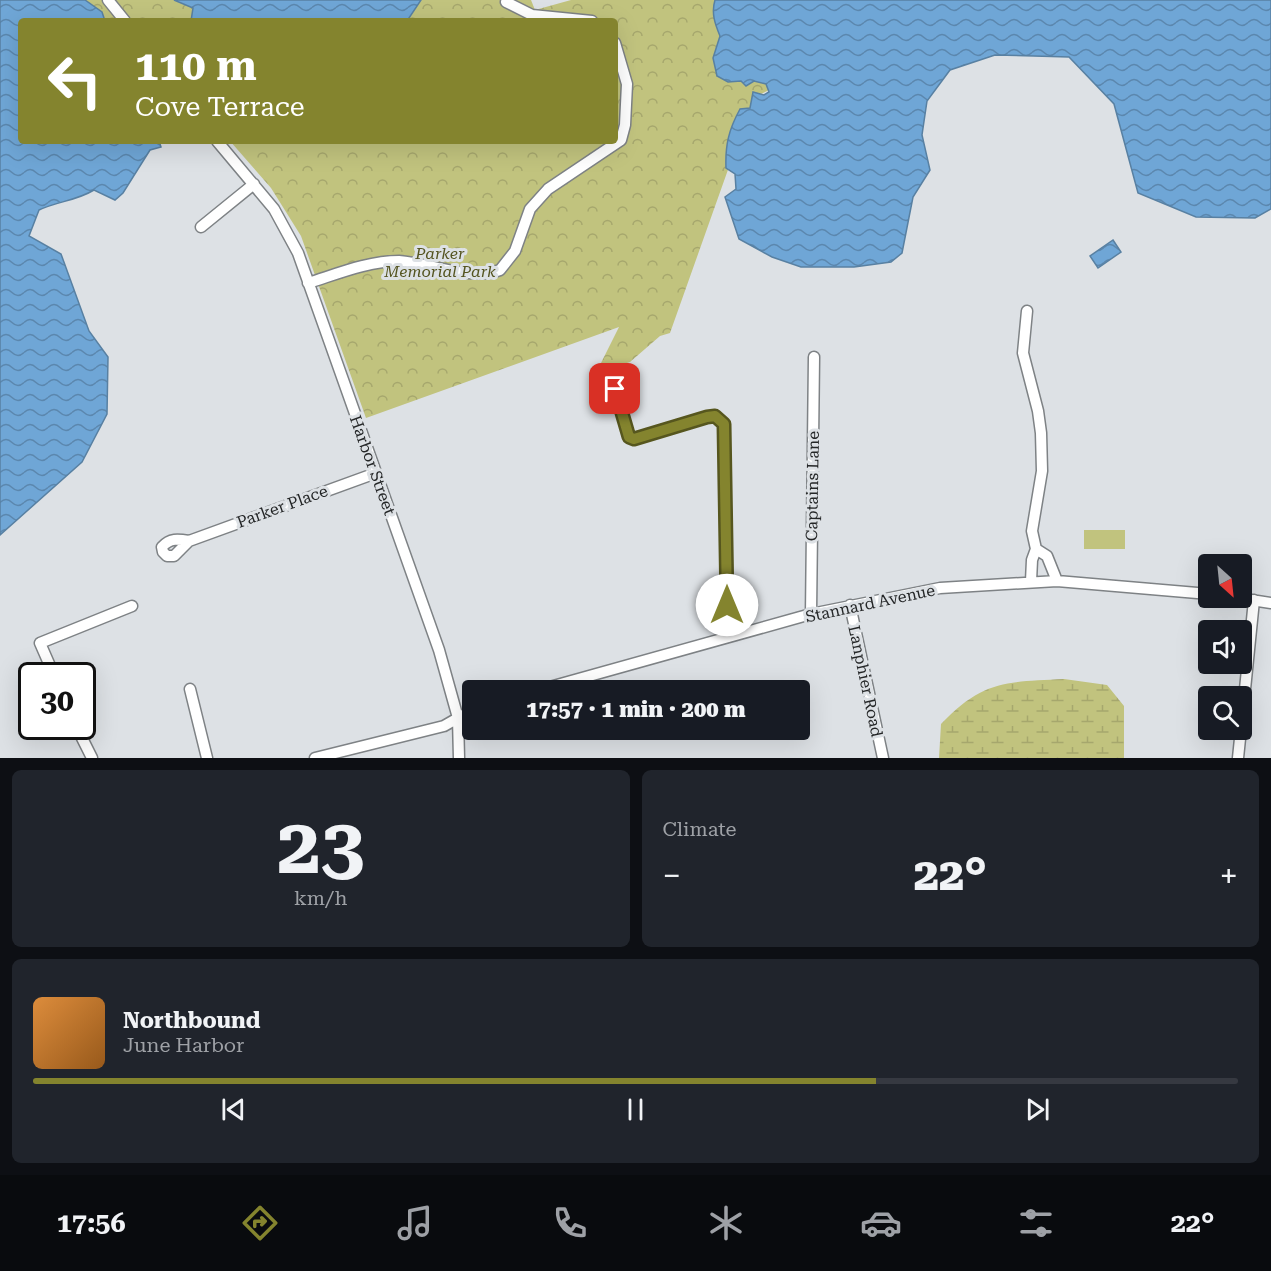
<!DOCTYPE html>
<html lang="en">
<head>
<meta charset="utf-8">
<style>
	body { margin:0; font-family:"Roboto Serif",serif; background:#20242c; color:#f1f3f6; height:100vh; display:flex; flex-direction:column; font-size:22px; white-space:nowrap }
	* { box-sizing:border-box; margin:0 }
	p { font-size:20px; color:#9ea1a6 }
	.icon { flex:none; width:33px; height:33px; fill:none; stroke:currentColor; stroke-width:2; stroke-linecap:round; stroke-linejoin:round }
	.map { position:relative; height:758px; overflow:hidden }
	.side { display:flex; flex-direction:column; gap:12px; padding:12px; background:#0d0f14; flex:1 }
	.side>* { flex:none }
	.top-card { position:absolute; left:18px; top:18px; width:600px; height:126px; border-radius:6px; box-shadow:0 6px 24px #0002; background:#84842e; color:#fff; overflow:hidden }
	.needle { width:39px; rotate:153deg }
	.controls { position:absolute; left:1198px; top:554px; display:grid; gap:12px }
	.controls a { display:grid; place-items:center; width:54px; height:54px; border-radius:6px; background:#171b24; box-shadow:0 6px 24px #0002; font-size:30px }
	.speed { position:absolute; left:18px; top:662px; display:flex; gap:12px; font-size:30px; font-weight:700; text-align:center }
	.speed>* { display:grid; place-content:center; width:78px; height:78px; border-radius:50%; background:#171b24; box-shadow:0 6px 24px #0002; line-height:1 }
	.speed .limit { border:3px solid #111; border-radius:9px; background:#fff; color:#111 }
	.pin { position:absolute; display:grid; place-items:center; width:51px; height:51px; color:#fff; margin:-26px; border-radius:12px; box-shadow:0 3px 9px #0006 }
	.me { position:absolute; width:66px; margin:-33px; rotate:0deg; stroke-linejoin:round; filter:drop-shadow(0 0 4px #0008) }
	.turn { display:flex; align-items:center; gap:21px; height:126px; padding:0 18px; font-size:27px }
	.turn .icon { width:78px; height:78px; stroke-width:2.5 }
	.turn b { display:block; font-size:42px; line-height:51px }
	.big { font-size:45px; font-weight:800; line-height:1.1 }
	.side .card { flex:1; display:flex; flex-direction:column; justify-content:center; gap:9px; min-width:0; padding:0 21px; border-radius:9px; background:#20242c }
	.side .dial { align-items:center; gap:0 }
	.dial b { font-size:78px; line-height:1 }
	.song { display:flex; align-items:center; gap:18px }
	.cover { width:72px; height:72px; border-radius:9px; background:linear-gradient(135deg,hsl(30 70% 55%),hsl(30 70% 35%)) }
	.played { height:6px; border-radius:3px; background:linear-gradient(90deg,#84842e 70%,#363941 70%) }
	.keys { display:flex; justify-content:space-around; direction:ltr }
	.heat { display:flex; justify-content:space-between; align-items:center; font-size:33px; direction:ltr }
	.side .tiles { flex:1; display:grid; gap:12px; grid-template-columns:1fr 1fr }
	.card:last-child { grid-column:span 2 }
	.trip { position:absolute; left:462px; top:680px; width:348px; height:60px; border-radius:6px; background:#171b24; box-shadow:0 6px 24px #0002; font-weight:800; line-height:60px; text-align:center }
	.menu { display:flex; height:96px; justify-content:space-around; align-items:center; background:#090b0e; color:#9ea1a6 }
	.menu .icon { width:42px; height:42px }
	.menu .on { color:#84842e }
	.menu b { font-size:27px; color:#f1f3f6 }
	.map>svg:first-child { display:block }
	.grass { fill:#c1c37e }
	.wetland { fill:url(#wetland-marsh) }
	.park { fill:url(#park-crowns) }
	.water { fill:url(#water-waves); stroke:#5880a2; stroke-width:1.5 }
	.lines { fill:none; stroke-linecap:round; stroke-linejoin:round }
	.minor-casing { stroke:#7e8285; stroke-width:13 }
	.minor { stroke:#fff; stroke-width:10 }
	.route-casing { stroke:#56561e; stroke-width:15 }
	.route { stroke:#84842e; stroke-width:10 }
	.labels { text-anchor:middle; stroke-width:6; stroke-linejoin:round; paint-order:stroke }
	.park-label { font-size:16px; font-style:italic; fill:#545420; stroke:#dde1e5 }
	.street-label { font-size:16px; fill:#242627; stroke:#dde1e5 }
</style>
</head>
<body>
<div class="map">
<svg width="1271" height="758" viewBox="0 0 1271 758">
	<defs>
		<pattern id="wetland-marsh" width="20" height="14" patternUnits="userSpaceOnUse" patternTransform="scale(1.5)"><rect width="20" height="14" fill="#c1c37e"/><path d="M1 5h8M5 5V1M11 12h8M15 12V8" fill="none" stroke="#a6a76d"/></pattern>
		<pattern id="park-crowns" width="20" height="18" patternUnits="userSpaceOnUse" patternTransform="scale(1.5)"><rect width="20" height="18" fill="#c1c37e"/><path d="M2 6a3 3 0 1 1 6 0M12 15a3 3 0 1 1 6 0" fill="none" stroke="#a6a76d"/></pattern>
		<pattern id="water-waves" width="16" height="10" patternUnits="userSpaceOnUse" patternTransform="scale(1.5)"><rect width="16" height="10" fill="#6fa6d6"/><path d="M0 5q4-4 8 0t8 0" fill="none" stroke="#5b87ae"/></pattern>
	</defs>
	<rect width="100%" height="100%" fill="#dde1e5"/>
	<path class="grass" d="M1084 530H1125V549H1084Z"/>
	<path class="wetland" d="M1064 679 1107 685 1124 706V758H939L941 724C983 680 1006 682 1064 679Z"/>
	<path class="park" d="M76 0H198L209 21H93Z
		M398 0H531L535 10 571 0H724L769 90 759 95 735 150 670 333 660 336 630 362 596 373 619 327 366 418 301 236 271 188 230 141H615V21H374Z"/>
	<path class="water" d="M0 0H85L102 12 105 21H21V141H159L161 147 150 150 123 193 115 200 94 190C76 201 58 201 39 210L29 236 61 254 89 331 108 357 107 414 82 462 0 535Z
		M174 0H421L407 21H191L193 8Z
		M715 0H1271V209L1255 218 1196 217 1138 193 1114 104 1069 57 995 55 950 70 927 101 922 135 930 170 913 197 902 253 891 262 854 267H801L772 257 739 239 725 197 736 189 735 174 726 168C725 145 729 129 740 109L750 108 753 92 764 95 769 92 766 84 754 81 746 86 741 81 728 82 717 76 713 58 720 36C715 24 711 13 715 0Z
		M1113 240 1121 252 1098 268 1090 256Z"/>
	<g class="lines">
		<g class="minor-casing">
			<path id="minor" d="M108 0 125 21
				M506 2 532 15 592 21
				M217 141 274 209 298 253 439 650 458 718 459 758
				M201 227 254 184
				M308 283C337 274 368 261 399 261 431 263 469 281 500 270L515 251 530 209 548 189 621 140 625 125 627 84 615 43
				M1027 311 1023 353 1038 411 1041 433 1042 471 1032 531 1036 549 1047 556 1057 581
				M615 389 629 437 634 439 707 417 715 416 724 424 728 637
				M189 541 174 556H167L163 552 162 547C170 538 178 539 189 541L376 473
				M1031 581 1032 560 1036 549
				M1232 597 1271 603
				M850 605 883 758
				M811 614 814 357
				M54 675 40 643 132 606
				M190 689 207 758
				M539 690 811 614 940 588 1057 581 1209 594
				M1242 719 1254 600
				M76 726 92 758
				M315 758 444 726 472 710
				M1238 758 1241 729"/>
		</g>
		<use href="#minor" class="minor"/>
	</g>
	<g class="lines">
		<g class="route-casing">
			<path id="route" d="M615 389 629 437 634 439 707 417 715 416 724 424 727 605"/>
		</g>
		<use href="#route" class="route"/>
	</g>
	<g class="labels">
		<g class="park-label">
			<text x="440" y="259">Parker<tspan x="440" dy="18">Memorial Park</tspan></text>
		</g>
		<g class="street-label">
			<text transform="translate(373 465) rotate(70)" y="6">Harbor Street</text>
			<text transform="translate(812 486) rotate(-89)" y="6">Captains Lane</text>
			<text transform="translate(282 506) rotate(-20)" y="6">Parker Place</text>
			<text transform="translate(870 603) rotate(-12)" y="6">Stannard Avenue</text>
			<text transform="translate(866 681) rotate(78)" y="6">Lanphier Road</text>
		</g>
	</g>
</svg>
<div class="controls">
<a><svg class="needle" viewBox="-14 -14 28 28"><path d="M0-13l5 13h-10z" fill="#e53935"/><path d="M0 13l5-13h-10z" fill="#9ea1a6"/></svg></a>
<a><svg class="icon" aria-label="sound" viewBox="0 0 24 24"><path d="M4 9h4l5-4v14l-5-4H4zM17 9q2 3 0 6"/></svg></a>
<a><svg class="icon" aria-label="search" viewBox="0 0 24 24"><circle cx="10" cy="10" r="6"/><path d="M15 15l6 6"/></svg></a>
</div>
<div class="speed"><div class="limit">30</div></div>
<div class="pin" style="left:615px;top:389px;background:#d93025"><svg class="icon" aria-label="arrive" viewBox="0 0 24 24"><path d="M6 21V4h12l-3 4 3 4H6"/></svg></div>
<svg class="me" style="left:727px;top:605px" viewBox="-20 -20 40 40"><circle r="19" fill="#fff"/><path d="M0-13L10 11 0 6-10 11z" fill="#84842e"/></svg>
<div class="trip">17:57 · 1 min · 200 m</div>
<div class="top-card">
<div class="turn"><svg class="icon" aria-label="left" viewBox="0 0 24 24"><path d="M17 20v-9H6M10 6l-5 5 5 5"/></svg><div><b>110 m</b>Cove Terrace</div></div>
</div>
</div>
<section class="side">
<div class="tiles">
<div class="card dial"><b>23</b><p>km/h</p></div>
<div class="card"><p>Climate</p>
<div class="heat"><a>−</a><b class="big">22°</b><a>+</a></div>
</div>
<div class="card">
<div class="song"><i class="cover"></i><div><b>Northbound</b><p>June Harbor</p></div></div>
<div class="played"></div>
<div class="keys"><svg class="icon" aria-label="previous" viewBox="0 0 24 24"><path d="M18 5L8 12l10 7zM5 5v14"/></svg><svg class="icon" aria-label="pause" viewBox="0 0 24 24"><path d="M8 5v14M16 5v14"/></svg><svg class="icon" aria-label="next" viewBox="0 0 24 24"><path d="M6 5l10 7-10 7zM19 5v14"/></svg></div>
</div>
</div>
</section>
<nav class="menu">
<b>17:56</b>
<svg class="icon on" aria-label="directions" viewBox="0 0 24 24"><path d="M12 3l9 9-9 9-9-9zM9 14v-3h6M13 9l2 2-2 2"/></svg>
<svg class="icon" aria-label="music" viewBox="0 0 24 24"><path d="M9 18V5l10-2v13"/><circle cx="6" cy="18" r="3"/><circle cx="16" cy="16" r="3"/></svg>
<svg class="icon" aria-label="phone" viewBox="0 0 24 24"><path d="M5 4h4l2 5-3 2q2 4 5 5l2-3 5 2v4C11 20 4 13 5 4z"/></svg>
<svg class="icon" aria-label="climate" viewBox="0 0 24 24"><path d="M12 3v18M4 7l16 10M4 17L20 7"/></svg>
<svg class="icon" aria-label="car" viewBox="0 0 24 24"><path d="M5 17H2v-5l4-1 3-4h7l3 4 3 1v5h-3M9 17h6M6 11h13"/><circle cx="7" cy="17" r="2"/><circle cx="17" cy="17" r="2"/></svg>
<svg class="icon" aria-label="filters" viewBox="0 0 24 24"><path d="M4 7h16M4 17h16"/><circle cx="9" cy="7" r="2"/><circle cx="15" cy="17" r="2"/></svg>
<b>22°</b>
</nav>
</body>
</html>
